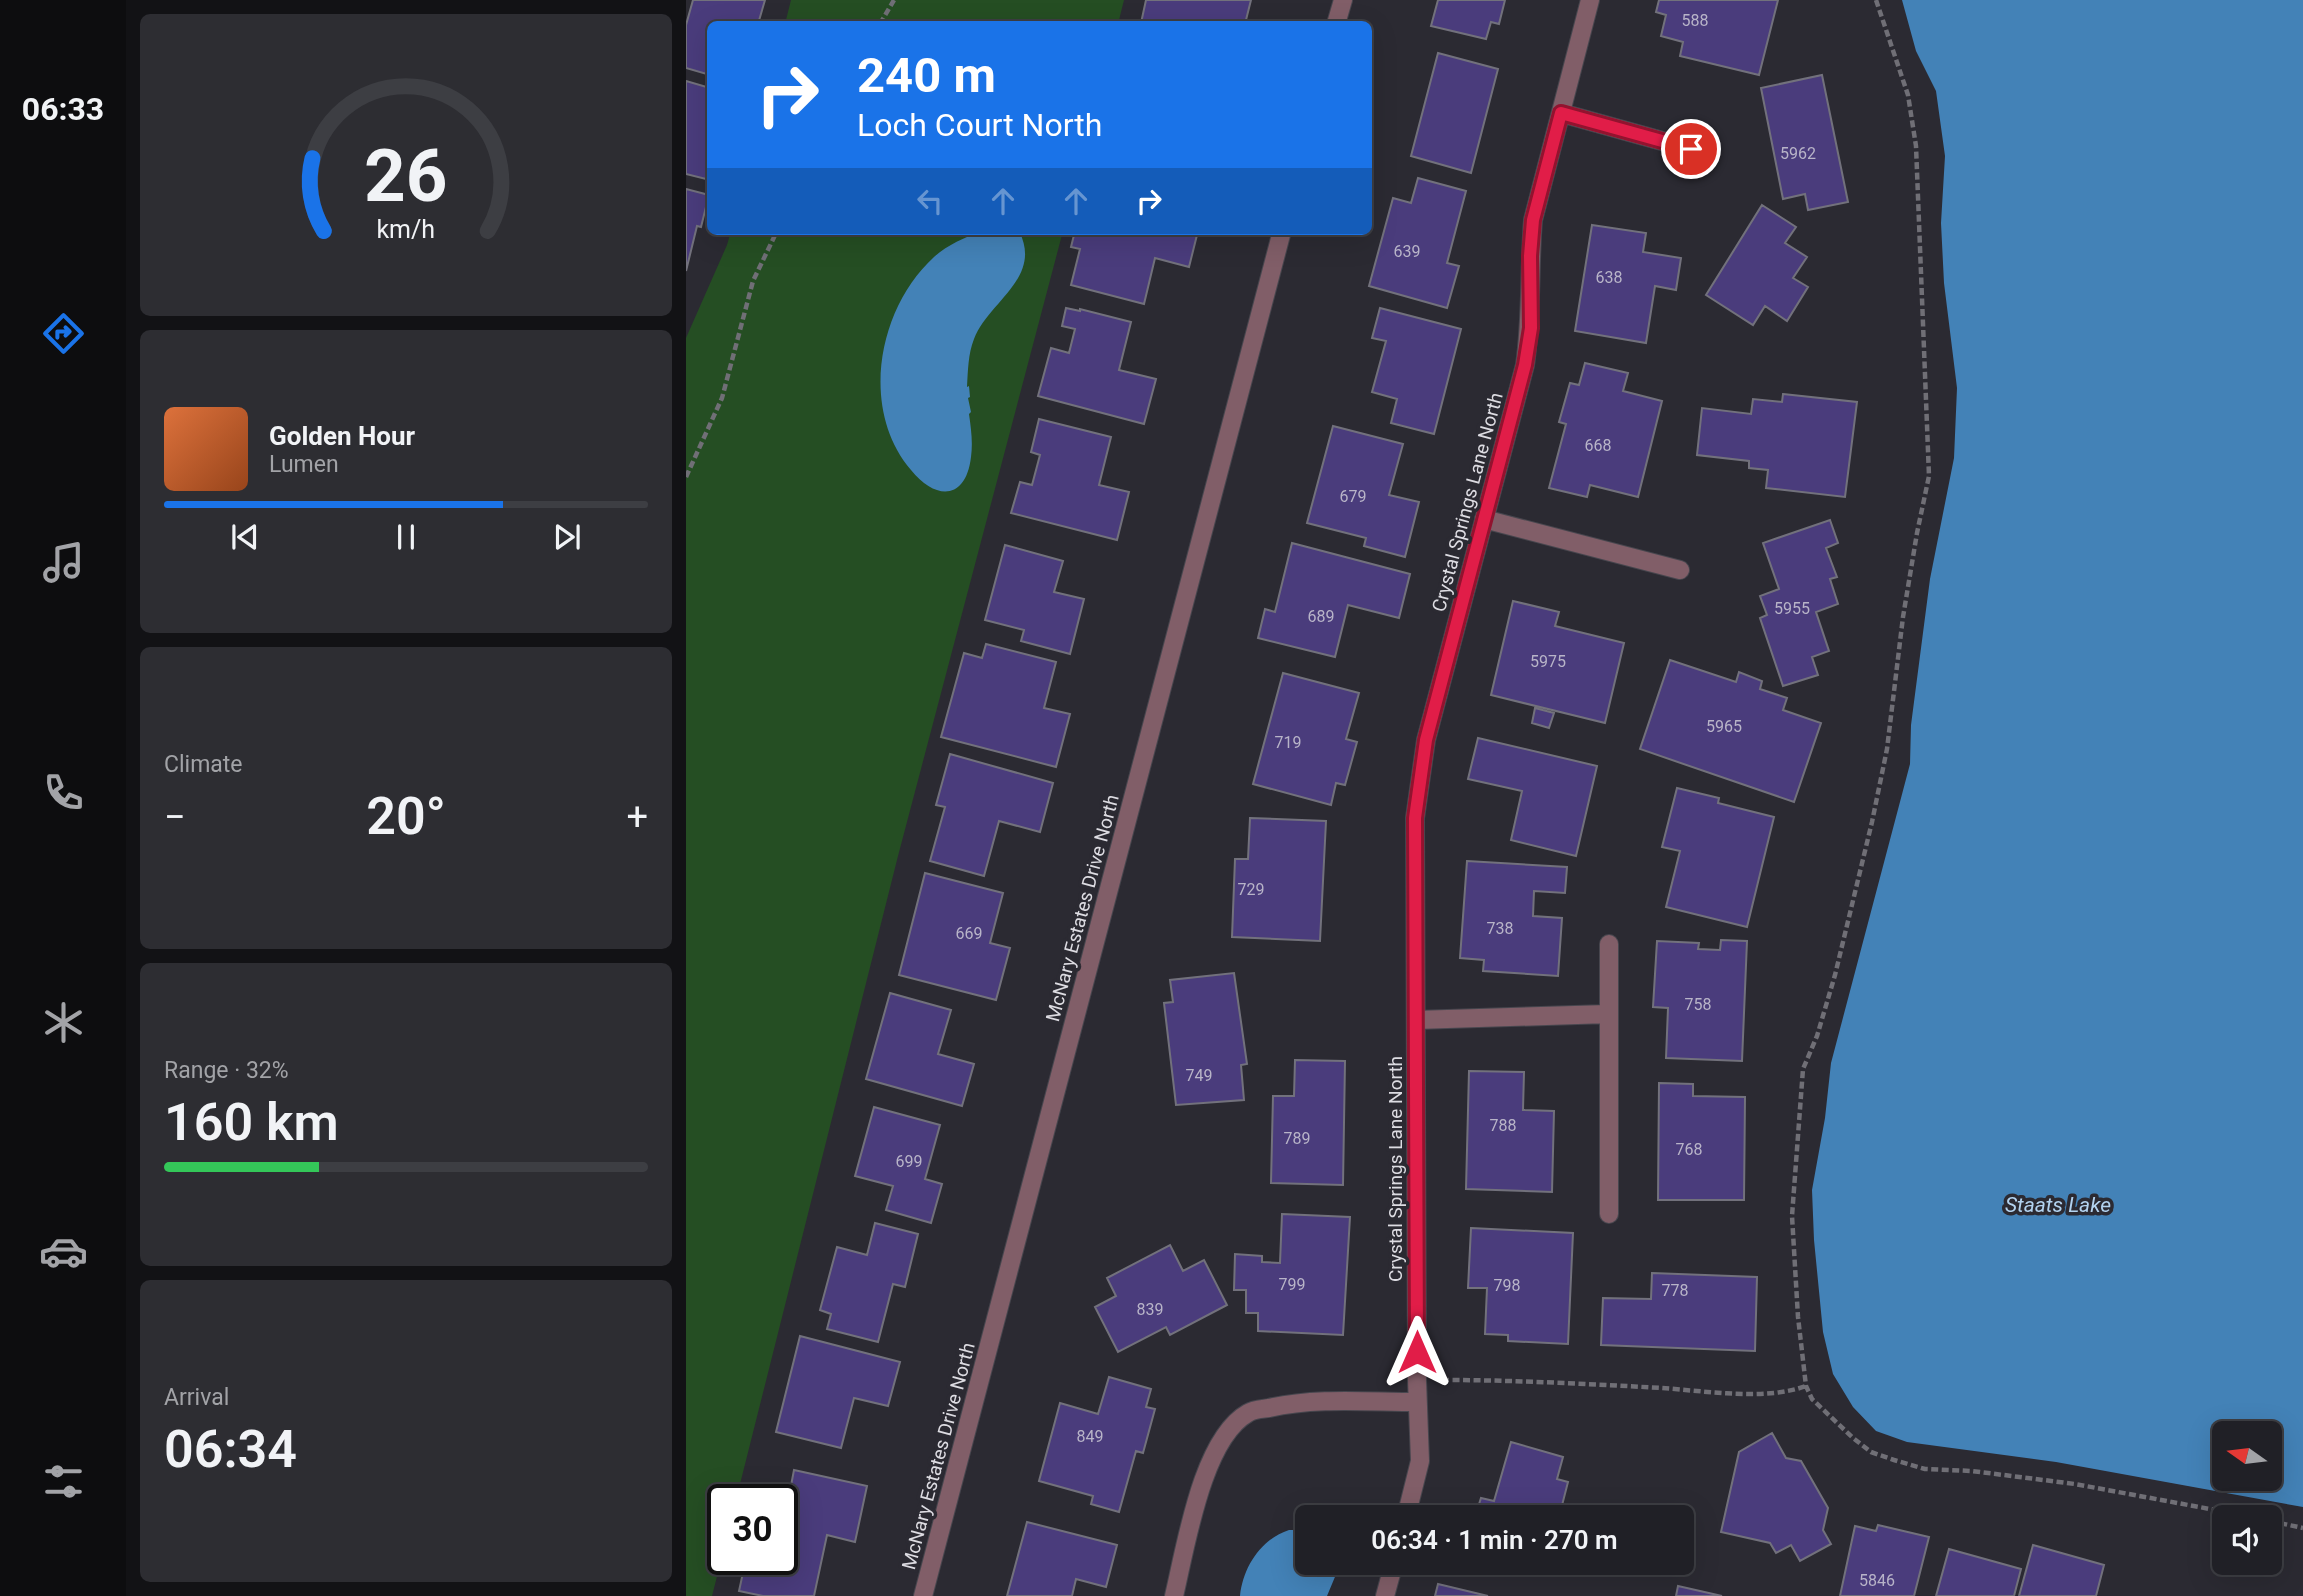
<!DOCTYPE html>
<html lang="en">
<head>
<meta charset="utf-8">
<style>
	body { margin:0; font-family:Roboto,sans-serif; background:#2d2d32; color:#f1f3f6; height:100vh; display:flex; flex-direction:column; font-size:26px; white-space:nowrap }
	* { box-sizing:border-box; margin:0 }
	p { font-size:23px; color:#a2a3a7 }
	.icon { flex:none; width:38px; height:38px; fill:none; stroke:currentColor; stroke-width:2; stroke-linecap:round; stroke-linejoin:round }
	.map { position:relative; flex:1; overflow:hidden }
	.sheet { display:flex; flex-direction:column; gap:14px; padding:14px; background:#121215; width:560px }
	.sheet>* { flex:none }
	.hud { position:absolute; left:21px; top:21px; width:665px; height:214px; border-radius:10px; box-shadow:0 7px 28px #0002,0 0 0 2px #3d3e43; background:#1a73e8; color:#fff; overflow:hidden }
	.needle { width:46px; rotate:284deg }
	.buttons { position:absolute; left:1526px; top:1421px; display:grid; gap:14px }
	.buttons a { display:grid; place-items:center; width:70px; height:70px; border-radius:10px; background:#202026; box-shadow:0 7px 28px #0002,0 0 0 2px #3d3e43; font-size:35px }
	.speed { position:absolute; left:21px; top:1484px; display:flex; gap:14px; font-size:35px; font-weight:700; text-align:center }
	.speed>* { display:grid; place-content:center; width:91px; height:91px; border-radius:50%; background:#202026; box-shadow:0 7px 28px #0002,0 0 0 2px #3d3e43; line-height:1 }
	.speed .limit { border:4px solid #111; border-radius:10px; background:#fff; color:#111 }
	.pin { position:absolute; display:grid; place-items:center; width:60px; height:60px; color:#fff; margin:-30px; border:4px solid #fff; border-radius:50%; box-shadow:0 2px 7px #0007 }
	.me { position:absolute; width:77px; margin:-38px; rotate:0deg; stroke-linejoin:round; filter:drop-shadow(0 0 5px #0008) }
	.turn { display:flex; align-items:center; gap:24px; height:147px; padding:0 35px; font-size:32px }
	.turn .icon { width:91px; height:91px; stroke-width:2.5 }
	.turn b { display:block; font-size:49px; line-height:60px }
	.lanes { display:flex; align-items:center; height:66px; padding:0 35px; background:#0003; justify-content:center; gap:35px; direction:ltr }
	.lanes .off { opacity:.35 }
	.big { font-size:52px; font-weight:600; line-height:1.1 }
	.sheet .card { flex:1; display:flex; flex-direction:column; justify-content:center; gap:10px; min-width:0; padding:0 24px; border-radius:10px; background:#2d2d32 }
	.sheet .dial { align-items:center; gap:0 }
	.dial svg { height:182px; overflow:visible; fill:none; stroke:#3d3e43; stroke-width:7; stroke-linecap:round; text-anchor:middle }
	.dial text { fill:#f1f3f6; stroke:none }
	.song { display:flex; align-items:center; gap:21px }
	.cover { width:84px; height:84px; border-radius:10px; background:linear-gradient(135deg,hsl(20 70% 55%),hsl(20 70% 35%)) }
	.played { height:7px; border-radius:4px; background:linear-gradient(90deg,#1a73e8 70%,#3d3e43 70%) }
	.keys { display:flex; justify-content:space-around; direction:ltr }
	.heat { display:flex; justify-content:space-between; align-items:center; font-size:38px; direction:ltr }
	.charge { height:10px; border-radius:5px; background:linear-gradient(90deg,#34c759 32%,#3d3e43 0) }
	.trip { position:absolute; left:609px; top:1505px; width:399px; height:70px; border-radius:10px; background:#202026; box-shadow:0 7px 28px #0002,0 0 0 2px #3d3e43; font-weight:600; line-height:70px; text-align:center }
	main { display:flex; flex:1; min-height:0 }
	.tab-bar { display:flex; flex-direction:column; width:126px; justify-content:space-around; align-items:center; background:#0d0d0f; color:#a2a3a7 }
	.tab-bar .icon { width:49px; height:49px }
	.tab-bar .selected { color:#1a73e8 }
	.tab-bar b { font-size:32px; color:#f1f3f6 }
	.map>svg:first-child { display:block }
	.green { fill:#254e23 }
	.water { fill:#4382b7; fill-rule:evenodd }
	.building { fill:#4a3c7c; stroke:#72717c; stroke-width:2 }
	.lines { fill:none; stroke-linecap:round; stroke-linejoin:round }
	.street-casing { stroke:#47464e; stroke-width:20 }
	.path { stroke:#706f76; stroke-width:4.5; stroke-dasharray:7 3.5; stroke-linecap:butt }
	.street { stroke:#815e68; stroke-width:18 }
	.route-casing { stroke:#92132f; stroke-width:18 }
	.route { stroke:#e11d48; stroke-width:12 }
	.labels { text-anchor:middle; stroke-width:7; stroke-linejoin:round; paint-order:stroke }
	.number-label { font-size:16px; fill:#b8b4c8 }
	.street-label { font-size:19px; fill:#dddce2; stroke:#2b2a32 }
	.water-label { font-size:21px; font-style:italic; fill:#b3d3f0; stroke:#2b2a32 }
</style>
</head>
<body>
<main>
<nav class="tab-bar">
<b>06:33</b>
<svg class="icon selected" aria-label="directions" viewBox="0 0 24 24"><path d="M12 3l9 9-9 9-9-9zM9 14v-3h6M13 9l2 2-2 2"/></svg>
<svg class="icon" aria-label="music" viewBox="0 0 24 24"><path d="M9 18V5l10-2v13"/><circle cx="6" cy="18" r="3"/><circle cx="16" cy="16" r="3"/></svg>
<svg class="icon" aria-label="phone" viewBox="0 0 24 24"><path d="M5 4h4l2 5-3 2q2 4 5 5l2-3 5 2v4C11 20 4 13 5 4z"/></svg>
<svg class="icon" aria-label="climate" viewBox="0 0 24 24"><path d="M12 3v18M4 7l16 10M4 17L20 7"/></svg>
<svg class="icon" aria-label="car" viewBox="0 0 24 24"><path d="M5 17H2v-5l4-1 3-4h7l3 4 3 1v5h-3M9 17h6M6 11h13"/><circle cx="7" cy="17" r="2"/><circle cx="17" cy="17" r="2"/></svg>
<svg class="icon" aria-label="filters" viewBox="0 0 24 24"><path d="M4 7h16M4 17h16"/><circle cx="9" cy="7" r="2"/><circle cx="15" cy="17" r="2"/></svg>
</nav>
<section class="sheet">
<div class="card dial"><svg viewBox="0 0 100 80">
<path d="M14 69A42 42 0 1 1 86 69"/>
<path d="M14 69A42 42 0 0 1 9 37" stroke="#1a73e8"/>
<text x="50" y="56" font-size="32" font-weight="700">26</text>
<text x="50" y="72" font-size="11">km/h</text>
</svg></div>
<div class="card">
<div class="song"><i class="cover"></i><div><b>Golden Hour</b><p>Lumen</p></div></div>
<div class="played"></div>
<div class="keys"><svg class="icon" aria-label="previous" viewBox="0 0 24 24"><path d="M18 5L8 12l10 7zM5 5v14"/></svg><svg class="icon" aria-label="pause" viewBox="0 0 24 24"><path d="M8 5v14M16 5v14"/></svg><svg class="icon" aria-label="next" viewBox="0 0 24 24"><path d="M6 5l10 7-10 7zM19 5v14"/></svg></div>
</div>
<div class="card"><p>Climate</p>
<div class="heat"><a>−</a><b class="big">20°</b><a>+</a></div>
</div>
<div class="card"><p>Range · 32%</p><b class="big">160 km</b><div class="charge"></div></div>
<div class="card"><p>Arrival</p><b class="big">06:34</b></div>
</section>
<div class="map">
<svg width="1617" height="1596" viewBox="0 0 1617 1596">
	<rect width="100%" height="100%" fill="#2b2a32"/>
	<path class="green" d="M105 0H438L432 24H99Z
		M45 231H377L212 856 50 1500H37V1553L26 1596H0V338L41 245Z"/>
	<path class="water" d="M1216 0H1617V1507L1370 1462 1221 1442 1190 1431 1167 1407 1147 1374 1137 1332 1128 1240 1126 1190 1139 1118 1145 1063 1224 764 1225 725 1244 579 1268 458 1271 388 1258 283 1255 223 1259 156 1250 91 1230 51ZM1538 1433H1584V1479H1538Z
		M295 231H333C357 278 303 301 288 339 282 354 282 371 281 387L283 386 284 397 282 398 285 412 283 414C285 428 287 442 285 457 280 500 250 501 225 470 173 409 192 308 248 257 261 245 278 238 295 231Z
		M603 1530H621V1563H650L651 1572 641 1596H554C557 1567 575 1539 603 1530Z"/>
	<path class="building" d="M7 0H79L72 24H24V75L0 68V25Z
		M460 0H565L559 24 524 23 523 24H459L455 23Z
		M752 0H819L813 24 805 22 800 39 745 26Z
		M973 0H1092L1073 75 994 56 997 42 975 36 980 15 970 12Z
		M752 53 812 69 785 173 725 156Z
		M1136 75 1162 202 1122 210 1119 194 1097 199 1075 88Z
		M0 81 24 88V180L0 174Z
		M732 178 780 191 761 263 773 266 761 308 683 286 707 198 725 203Z
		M0 189 23 195 15 227 11 226 0 271Z
		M1076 205 1110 227 1099 243 1121 257 1107 278 1122 287 1101 321 1079 306 1067 325 1020 295Z
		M906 225 960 233 957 252 995 258 990 290 969 286 960 343 889 331Z
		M389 231H512L503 267 469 258 458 304 385 285 394 249 385 247Z
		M380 308 394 311V309L445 322 433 370 470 379 458 424 352 396 365 348 383 353 389 329 376 326Z
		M694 308 775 329 748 434 705 423 711 399 686 392 700 341 686 338Z
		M899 363 942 373 937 391 976 401 952 497 904 485 901 497 863 488 880 424 873 422 884 383 893 385Z
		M1097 394 1171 402 1159 497 1080 488 1082 470 1063 468V461L1011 455 1016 408 1065 414 1067 399 1096 402Z
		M353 419 425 437 413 485 443 492 431 540 325 513 334 482 346 485 354 455 345 452Z
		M647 426 717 444 703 495 733 502 719 557 678 546 680 538 621 523Z
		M1144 520 1152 543 1140 548 1151 577 1144 579 1152 604 1130 612 1143 651 1126 657 1132 675 1097 686 1074 618 1081 615 1074 596 1093 589 1077 543Z
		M606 543 724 574 713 618 662 605 649 657 572 638 579 609 589 612Z
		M319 545 377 561 368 592 398 599 384 654 335 641 338 630 299 620Z
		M827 601 873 612 869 626 938 643 919 723 805 695Z
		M300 644 370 662 358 708 384 714 370 767 255 737 278 653 296 658Z
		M984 660 1050 682 1053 672 1076 681 1074 689 1101 698 1097 710 1135 723 1108 802 954 749Z
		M597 673 673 693 660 739 671 742 659 785 650 783 645 805 567 784Z
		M849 708 868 713 863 728 846 723Z
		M792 738 911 766 890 856 825 840 836 791 782 779Z
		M264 754 367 783 354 832 313 821 298 876 244 861 259 807 250 805Z
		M991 788 1033 798 1032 803 1088 817 1061 927 980 907 994 851 976 847Z
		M564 818 640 821 634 941 546 937 549 859H562Z
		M781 861 881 867 879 893 848 891 847 916 876 918 872 976 797 971 798 960 774 958Z
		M239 873 317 893 304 943 324 948 310 1000 213 975Z
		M1035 940 1061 941 1056 1061 980 1058 982 1008 967 1007 971 941 1013 943 1012 949 1034 950Z
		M548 973 561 1064 555 1065 558 1100 490 1105 478 1003 487 1002 484 980Z
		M204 993 265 1010 252 1054 288 1064 276 1106 180 1079Z
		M609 1060 659 1061 657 1185 585 1183 587 1096H608Z
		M783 1071 838 1072 837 1110 868 1111 866 1192 780 1189Z
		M973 1083 1007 1084V1096L1059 1097 1058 1200H972Z
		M188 1107 254 1125 239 1179 256 1184 245 1223 200 1210 207 1186 169 1176Z
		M596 1214 664 1217 657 1335 572 1331V1313H560V1290H548L549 1254 576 1256V1262L594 1263Z
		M189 1223 232 1234 219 1287 207 1284 192 1342 141 1329 145 1314 134 1310 151 1247 181 1255Z
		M785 1228 887 1233 882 1344 822 1341V1335L799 1334 801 1288H782Z
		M484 1245 497 1271 518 1260 541 1305 484 1335 480 1327 432 1352 409 1307 430 1296 421 1278Z
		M966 1273 1071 1277 1069 1351 915 1345 917 1298 965 1299Z
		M114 1336 214 1362 202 1406 168 1398 155 1448 90 1432Z
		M423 1377 465 1389 460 1407 469 1409 457 1453 450 1451 433 1512 405 1504 407 1496 353 1481 374 1403 412 1414Z
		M1086 1433 1100 1458 1115 1461 1142 1508 1137 1530 1145 1544 1114 1561 1105 1545 1090 1553 1084 1543 1035 1532 1053 1452Z
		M825 1442 877 1457 871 1479 882 1482 873 1517H789L795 1498 808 1501Z
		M108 1470 181 1486 169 1542 141 1535 128 1596H77L53 1591 60 1559H96V1500H78L80 1491 103 1496Z
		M341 1522 431 1545 420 1587 390 1579 386 1596H321Z
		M1192 1525 1243 1537 1228 1596H1154L1169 1526 1190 1531Z
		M1347 1545 1418 1565 1410 1596H1333Z
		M1263 1549 1335 1569 1328 1596H1250Z
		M752 1584 802 1596H749Z
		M992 1586 1036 1596H990Z"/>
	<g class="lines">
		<g class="street-casing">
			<path id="street" d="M650 24 657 0
				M875 113 1005 149
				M798 519 994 570
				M730 1020 922 1014
				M923 1214V944
				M720 1517 734 1461 731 1380 729 818 740 740 839 365C846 317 843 269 847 220L904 0
				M237 1596 596 231
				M488 1596C500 1546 516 1439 562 1413 568 1409 577 1409 583 1408 631 1397 682 1402 731 1402
				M699 1596 708 1563"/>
		</g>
		<path class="path" d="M1190 0 1222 95 1230 146 1243 476 1231 533 1217 617 1201 749 1186 822 1149 975 1131 1036 1117 1069 1106 1216 1112 1317 1120 1386 1126 1399 1167 1438 1185 1452 1208 1460 1239 1469 1286 1471 1389 1484 1567 1517
			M194 24 208 0
			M0 477 36 398 67 281 91 231
			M756 1380C830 1380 903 1384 976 1388 1020 1391 1079 1401 1120 1386
			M1584 1521 1617 1528"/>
		<use href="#street" class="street"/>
	</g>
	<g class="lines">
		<g class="route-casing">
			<path id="route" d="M731 1352 729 818 740 740 839 365 845 328 844 256 847 220 875 113 1005 149"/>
		</g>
		<use href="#route" class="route"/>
	</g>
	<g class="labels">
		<g class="number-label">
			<text x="1009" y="26">588</text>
			<text x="1112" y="159">5962</text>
			<text x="721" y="257">639</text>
			<text x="923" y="283">638</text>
			<text x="912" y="451">668</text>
			<text x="667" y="502">679</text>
			<text x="1106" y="614">5955</text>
			<text x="635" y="622">689</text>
			<text x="862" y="667">5975</text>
			<text x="1038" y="732">5965</text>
			<text x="602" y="748">719</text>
			<text x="565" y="895">729</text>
			<text x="814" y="934">738</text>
			<text x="283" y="939">669</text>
			<text x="1012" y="1010">758</text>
			<text x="513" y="1081">749</text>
			<text x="817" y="1131">788</text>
			<text x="611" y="1144">789</text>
			<text x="1003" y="1155">768</text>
			<text x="223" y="1167">699</text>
			<text x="606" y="1290">799</text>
			<text x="821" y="1291">798</text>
			<text x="989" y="1296">778</text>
			<text x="464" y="1315">839</text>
			<text x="404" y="1442">849</text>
			<text x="1191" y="1586">5846</text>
		</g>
		<g class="street-label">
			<text transform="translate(781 502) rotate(-75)" y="7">Crystal Springs Lane North</text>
			<text transform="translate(396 908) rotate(-75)" y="7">McNary Estates Drive North</text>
			<text transform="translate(709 1169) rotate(-90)" y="7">Crystal Springs Lane North</text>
			<text transform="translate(252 1456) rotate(-75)" y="7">McNary Estates Drive North</text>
		</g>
		<g class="water-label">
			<text x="1372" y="1212">Staats Lake</text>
		</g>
	</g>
</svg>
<div class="buttons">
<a><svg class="needle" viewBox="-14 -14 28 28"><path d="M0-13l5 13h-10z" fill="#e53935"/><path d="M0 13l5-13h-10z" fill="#a2a3a7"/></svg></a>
<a><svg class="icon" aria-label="sound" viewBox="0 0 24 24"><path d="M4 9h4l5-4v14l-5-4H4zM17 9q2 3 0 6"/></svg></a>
</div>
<div class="speed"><div class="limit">30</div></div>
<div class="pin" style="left:1005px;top:149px;background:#d93025"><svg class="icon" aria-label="arrive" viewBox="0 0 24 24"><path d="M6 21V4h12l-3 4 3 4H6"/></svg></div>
<svg class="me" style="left:731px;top:1352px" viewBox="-20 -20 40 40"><path d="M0-17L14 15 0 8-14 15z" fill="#e11d48" stroke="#fff" stroke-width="4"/></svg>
<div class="trip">06:34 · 1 min · 270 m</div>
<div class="hud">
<div class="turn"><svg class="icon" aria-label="right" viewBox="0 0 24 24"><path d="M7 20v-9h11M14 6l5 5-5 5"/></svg><div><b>240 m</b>Loch Court North</div></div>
<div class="lanes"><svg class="icon off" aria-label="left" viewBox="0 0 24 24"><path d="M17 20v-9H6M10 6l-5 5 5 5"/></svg><svg class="icon off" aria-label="ahead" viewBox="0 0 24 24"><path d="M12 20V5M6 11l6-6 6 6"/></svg><svg class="icon off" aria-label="ahead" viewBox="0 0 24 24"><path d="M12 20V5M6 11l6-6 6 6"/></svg><svg class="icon" aria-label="right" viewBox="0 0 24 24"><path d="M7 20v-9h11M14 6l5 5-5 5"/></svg></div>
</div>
</div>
</main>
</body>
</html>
